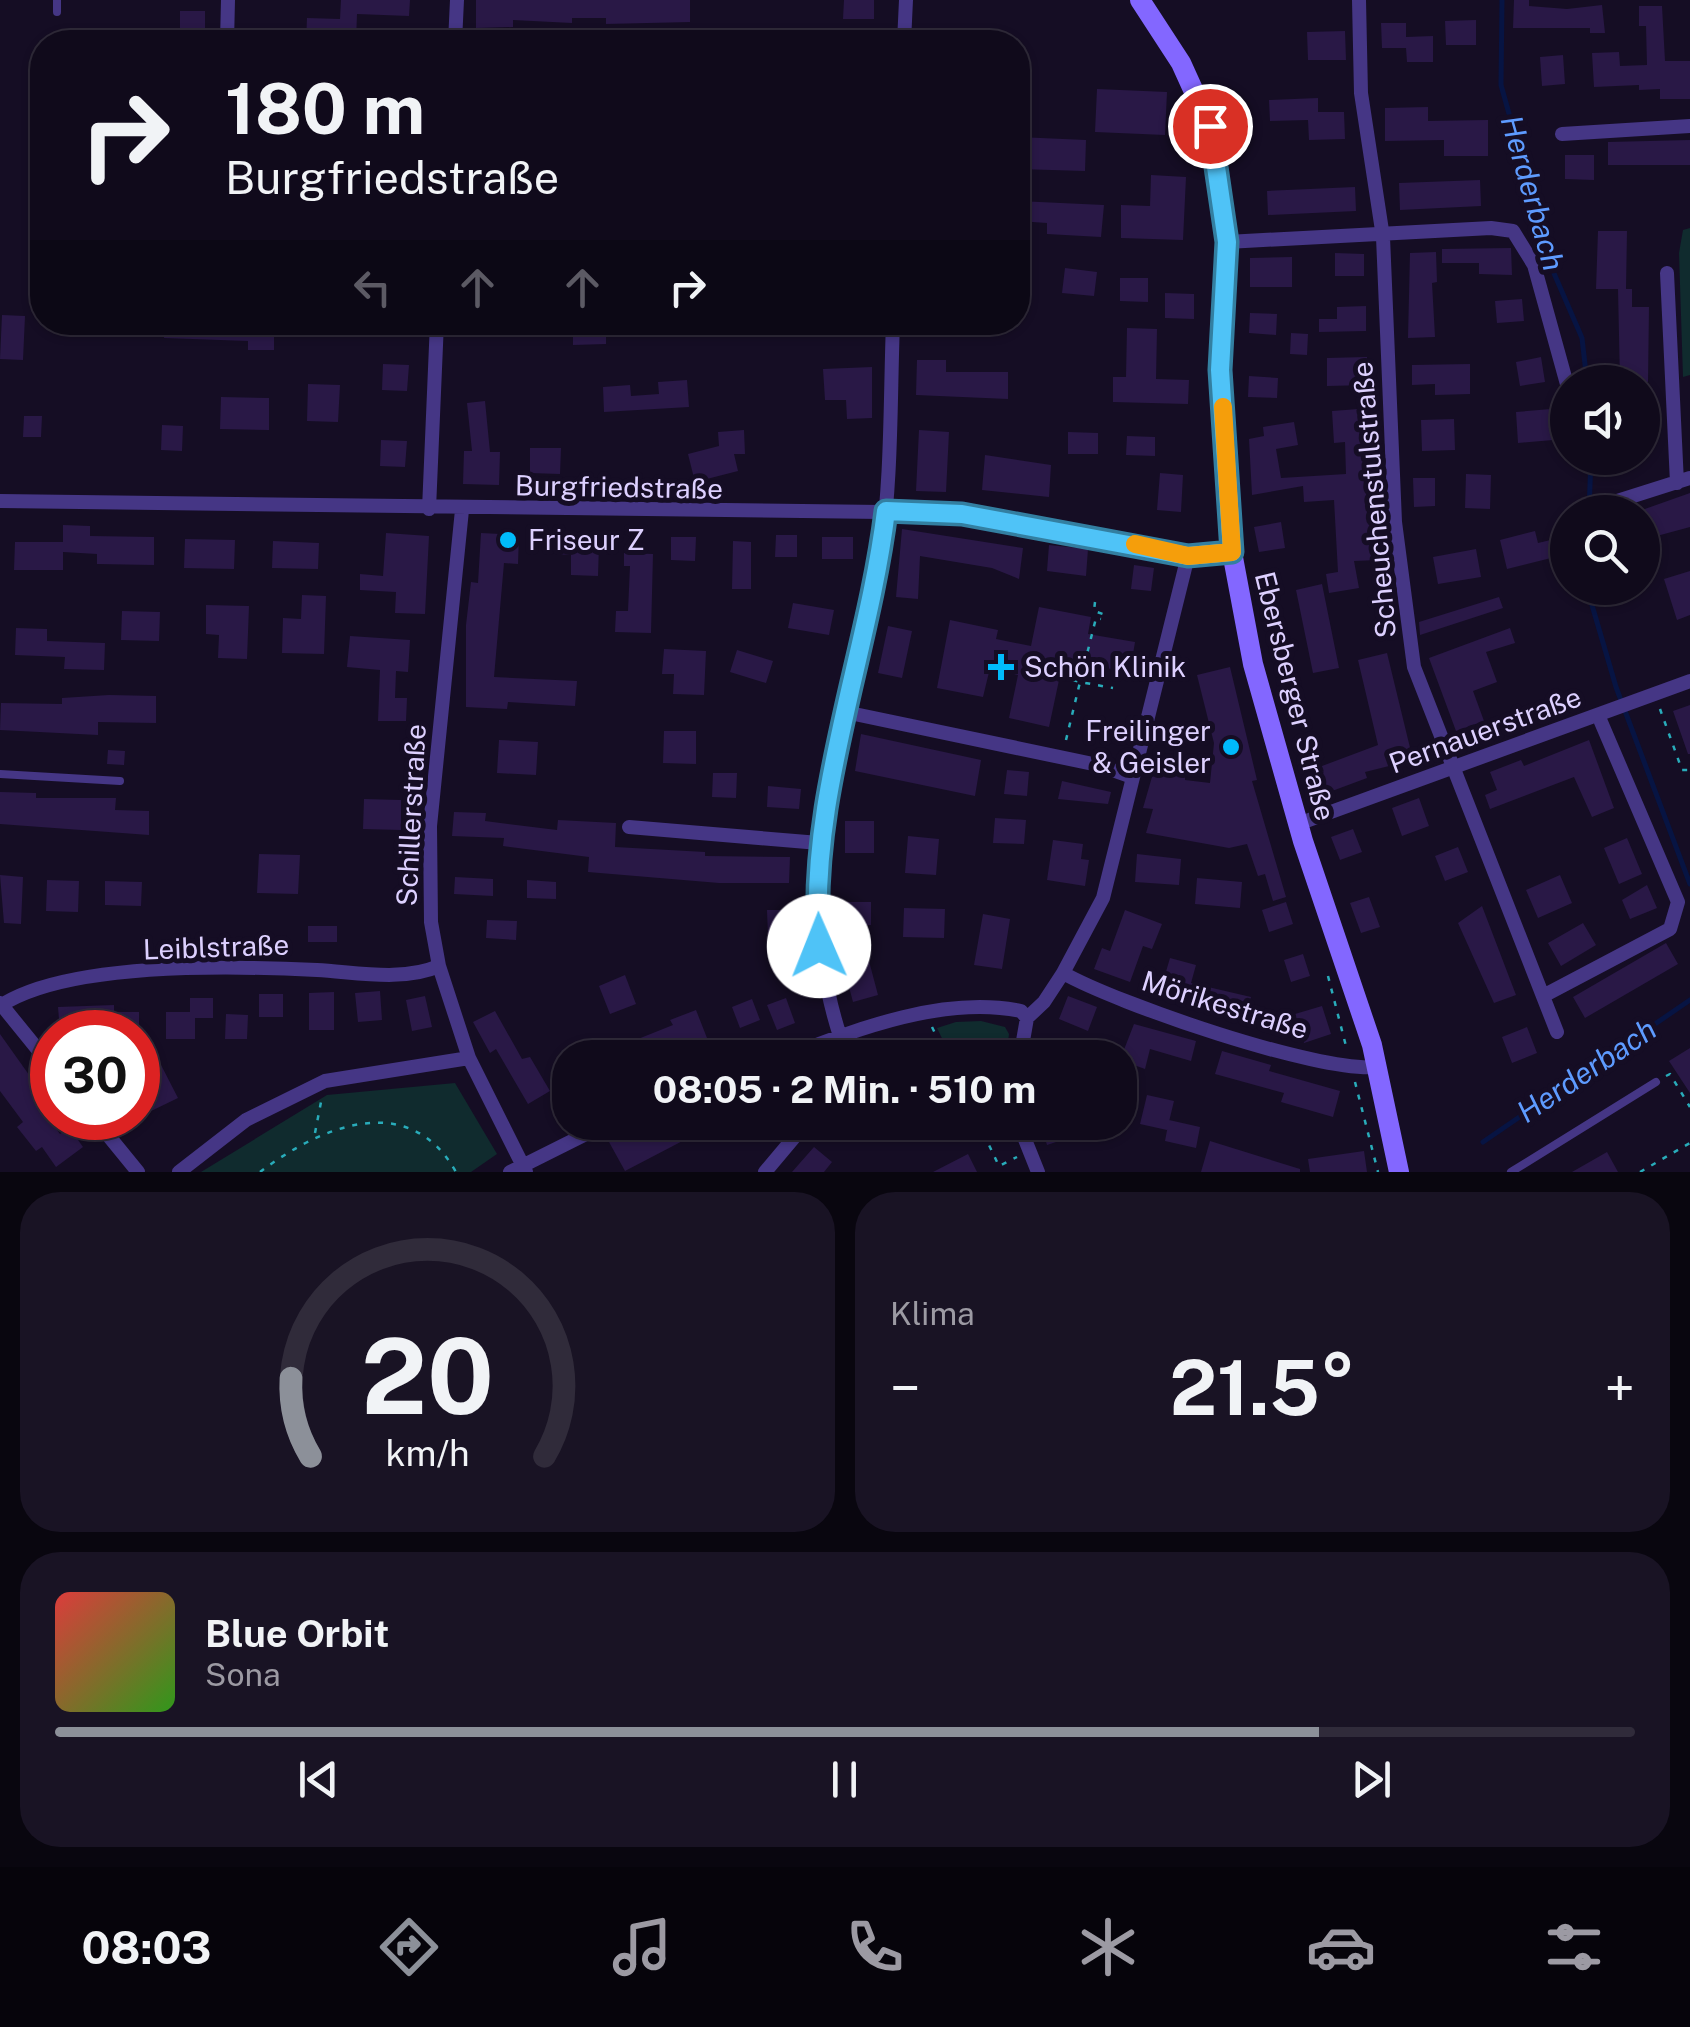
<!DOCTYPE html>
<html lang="de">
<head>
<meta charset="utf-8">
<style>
	body { margin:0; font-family:"Public Sans",sans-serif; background:#191324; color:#f1f3f6; height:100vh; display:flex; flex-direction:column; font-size:38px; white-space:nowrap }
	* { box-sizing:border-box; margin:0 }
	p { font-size:32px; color:#9c9aa3 }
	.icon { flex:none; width:55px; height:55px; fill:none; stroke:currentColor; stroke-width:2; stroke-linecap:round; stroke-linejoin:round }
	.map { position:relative; height:1172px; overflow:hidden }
	.panel { display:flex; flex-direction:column; gap:20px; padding:20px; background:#09060f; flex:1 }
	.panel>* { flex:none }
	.hud { position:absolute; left:30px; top:30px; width:1000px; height:305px; border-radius:40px; box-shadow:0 2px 8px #0004,0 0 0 2px #302b3a; background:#100a1b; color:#f1f3f6; overflow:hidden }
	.buttons { position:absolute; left:1550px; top:365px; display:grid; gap:20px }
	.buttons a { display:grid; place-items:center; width:110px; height:110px; border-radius:50%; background:#100a1b; box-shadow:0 2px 8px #0004,0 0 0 2px #302b3a; font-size:50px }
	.speed { position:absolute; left:30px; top:1010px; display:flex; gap:20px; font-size:50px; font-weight:700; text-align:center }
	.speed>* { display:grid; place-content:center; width:130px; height:130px; border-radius:50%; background:#100a1b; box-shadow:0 2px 8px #0004,0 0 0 2px #302b3a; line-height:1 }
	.speed .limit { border:15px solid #d22; background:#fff; color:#111 }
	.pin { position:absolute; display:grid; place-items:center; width:85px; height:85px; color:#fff; margin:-42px; border:5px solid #fff; border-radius:50%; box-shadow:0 2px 10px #0007 }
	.me { position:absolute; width:110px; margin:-55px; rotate:359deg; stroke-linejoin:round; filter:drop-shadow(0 0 8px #0008) }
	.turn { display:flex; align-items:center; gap:35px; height:210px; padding:0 30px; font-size:45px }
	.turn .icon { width:130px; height:130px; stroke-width:2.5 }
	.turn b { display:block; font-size:70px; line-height:85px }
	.lanes { display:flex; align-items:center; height:95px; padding:0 30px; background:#0003; justify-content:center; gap:50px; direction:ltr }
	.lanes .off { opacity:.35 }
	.big { font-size:75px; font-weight:700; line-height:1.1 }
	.panel .card { flex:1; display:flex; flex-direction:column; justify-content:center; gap:15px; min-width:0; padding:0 35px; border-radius:40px; background:#191324 }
	.panel .dial { align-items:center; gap:0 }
	.dial svg { height:260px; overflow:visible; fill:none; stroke:#302b3a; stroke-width:7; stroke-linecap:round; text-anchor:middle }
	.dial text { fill:#f1f3f6; stroke:none }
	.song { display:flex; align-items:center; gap:30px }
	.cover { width:120px; height:120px; border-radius:15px; background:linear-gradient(135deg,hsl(0 70% 55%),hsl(110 70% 35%)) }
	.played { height:10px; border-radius:5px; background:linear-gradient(90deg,#8c9099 80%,#302b3a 80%) }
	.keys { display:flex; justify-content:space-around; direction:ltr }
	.heat { display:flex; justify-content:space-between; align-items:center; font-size:55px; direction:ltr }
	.panel .tiles { flex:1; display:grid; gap:20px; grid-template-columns:1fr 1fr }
	.card:last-child { grid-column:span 2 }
	.trip { position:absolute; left:552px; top:1040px; width:585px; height:100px; border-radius:40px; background:#100a1b; box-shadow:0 2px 8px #0004,0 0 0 2px #302b3a; font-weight:700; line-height:100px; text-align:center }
	.menu { display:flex; height:160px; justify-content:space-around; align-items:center; background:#06040b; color:#9c9aa3 }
	.menu .icon { width:70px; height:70px }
	.menu .selected { color:#8c9099 }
	.menu b { font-size:45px; color:#f1f3f6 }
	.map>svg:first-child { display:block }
	.green { fill:#102b2e }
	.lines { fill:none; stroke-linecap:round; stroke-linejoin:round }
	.stream { stroke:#071443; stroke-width:5 }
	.building { fill:#291846 }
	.path { stroke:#29acba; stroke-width:2.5; stroke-dasharray:5 8; stroke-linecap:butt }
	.lane { stroke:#453685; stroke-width:8 }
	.street { stroke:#453685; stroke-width:14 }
	.secondary { stroke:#8367ff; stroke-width:20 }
	.route-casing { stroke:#337fa1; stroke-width:25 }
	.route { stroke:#4fc3f7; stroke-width:18 }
	.slow { stroke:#f59e0b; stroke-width:18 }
	.poi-dot { fill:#00bbfb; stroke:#150d24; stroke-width:4 }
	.labels { text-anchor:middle; stroke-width:10; stroke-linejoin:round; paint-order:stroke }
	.street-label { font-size:28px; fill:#ddd0ff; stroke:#150d24 }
	.poi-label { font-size:28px; fill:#ddd0ff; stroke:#150d24; text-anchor:start }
	.water-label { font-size:30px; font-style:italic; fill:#5e9bff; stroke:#150d24 }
</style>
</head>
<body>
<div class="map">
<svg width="1690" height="1172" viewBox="0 0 1690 1172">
	<rect width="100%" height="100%" fill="#150d24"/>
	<path class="green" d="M1690 228V375L1683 377 1679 253 1683 230Z
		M956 1022 981 1021 1005 1027 1009 1034 1006 1057H951L937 1028Z
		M455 1083 497 1154 471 1172H201L327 1095Z"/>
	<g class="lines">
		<path class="stream" d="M1502 0 1501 85 1553 271 1582 338 1587 382
			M1589 512 1591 458
			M1587 588 1616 687 1690 884
			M1483 1142 1690 1000"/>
	</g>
	<path class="building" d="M341 0H410L409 16 357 14 356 42H306L307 18 340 19Z
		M476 0H690V22L606 24V18H572V23L513 20V27L476 28Z
		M844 0H874V19H843Z
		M1514 0H1529V6L1567 9 1602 5 1605 33H1590V28H1513Z
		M1639 6H1662L1665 61H1690V99H1660V89L1639 90V85L1594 87 1592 53 1619 52 1620 66 1647 65 1646 26H1639Z
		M180 11H205V42H180Z
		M1476 20V45H1446L1445 21Z
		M1381 23H1406V37L1433 36V62H1407L1406 48H1382Z
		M1345 31 1346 60H1308L1307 32Z
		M1563 55 1565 84 1542 86 1540 57Z
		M1097 89 1167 92 1165 135 1095 132Z
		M1318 98V112H1344L1345 139 1309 140 1308 120 1270 121 1269 100Z
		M1428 107V121L1488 120V156H1444V140L1385 141V108Z
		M1018 137 1086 140 1085 171 1018 169Z
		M1690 140V165H1608V142Z
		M1565 155H1594V180L1565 179Z
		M1151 175 1186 177 1183 240 1121 238V205L1150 206Z
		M1480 180 1481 206 1400 210 1399 183Z
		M1355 187 1356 211 1268 215 1267 191Z
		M1018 201 1104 205 1101 237 1047 234V223L1018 221Z
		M1598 231H1627L1626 289H1618H1632V307H1649L1648 382H1620L1618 289H1596Z
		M1442 249 1511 248 1512 275 1479 274V263H1442Z
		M1436 252 1437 282 1432 283 1435 337 1408 338 1410 253Z
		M1335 253 1364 254V276H1335Z
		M1292 257V287H1250V258Z
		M1065 268 1097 272 1094 296 1062 293Z
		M1120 278H1148V302L1120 301Z
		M1165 293 1194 294V319L1165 318Z
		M1522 299 1524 321 1497 323 1495 301Z
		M1366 306V331L1319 332V319H1337V307Z
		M1250 313 1277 314 1276 335 1249 333Z
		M2 315 25 316 23 360 0 359Z
		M165 322H274V350H248V341L164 338Z
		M573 322H606V344L573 345Z
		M1127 328 1157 329 1156 379 1189 380 1188 404 1113 402V377H1126Z
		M1291 333 1308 334 1307 355 1290 354Z
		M1367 357 1368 385 1327 386V358Z
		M1541 357 1545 382 1520 386 1516 362Z
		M917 360H946V372H1008V399L916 395Z
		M383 364 409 365 407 391 382 390Z
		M1470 364V394L1435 395V384L1412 385V365Z
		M872 367V418L847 419 846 400H825L823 369Z
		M1249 376 1278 378 1277 398 1248 397Z
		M687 380 689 407 604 412 603 387 630 385 631 396 659 394 658 382Z
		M308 384 340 385 338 422 307 421Z
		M221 397 269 398V430L220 429Z
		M485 401 490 452H500L499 485 463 484 464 451H472L467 403Z
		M1372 408 1378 560 1354 561 1359 588 1329 593 1326 574 1338 572 1334 500 1304 502 1303 486 1252 495 1249 439 1264 436 1263 427 1294 422 1298 445 1276 449 1281 478 1346 474 1345 442 1334 443 1332 411Z
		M1551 409 1553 440 1518 443 1516 412Z
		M24 416H42L41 437H23Z
		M1454 419 1455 450 1422 451 1421 420Z
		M162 425 183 426 182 451 161 450Z
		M744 430 745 454H734L738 471 695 482 688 454 719 446 718 432Z
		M919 430 949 432 946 492 916 491Z
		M1068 432 1098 433V454H1068Z
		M1127 436 1155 437V456L1126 455Z
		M381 440 407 441 405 467 380 466Z
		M530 448H561L560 474 530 473Z
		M985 455 1051 465 1049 497 982 490Z
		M1160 473 1183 475 1181 512 1157 510Z
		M1466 474 1491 475 1490 509 1465 508Z
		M1413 478H1435V506L1414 507Z
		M1690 493V527L1642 540V510Z
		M1281 522 1285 548 1259 552 1254 527Z
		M63 525 90 526V536L154 537V565L97 564V554L63 552V570H14L15 542H63Z
		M902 529 1023 548 1019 579 992 568 920 556 918 599 896 597Z
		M1535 531 1538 543 1559 538 1563 555 1507 569 1500 540Z
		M386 533 429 536 425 614 395 613 396 592 360 590V574L383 576Z
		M481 533 519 535 518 564 504 563 494 677 577 681 575 706 508 702 507 709 466 707V625L471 582 478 583Z
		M556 535 585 536V544H599L598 576 571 575V555L556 554Z
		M776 535H797V557H775Z
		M671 537H696L695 561 671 560Z
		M822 537H853V559H822Z
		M185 539 235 540 234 569 184 568Z
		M273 541 319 543 318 569 272 568Z
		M733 541 751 542V589H732Z
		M1049 545 1088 549 1086 576 1047 571Z
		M1476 549 1481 577 1438 584 1433 557Z
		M624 553 653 554 651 633 615 632 616 611H628L630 566H624Z
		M1134 565 1154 568 1151 591 1131 589Z
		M1690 571V615L1677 620 1664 579Z
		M1322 584 1339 668 1313 673 1296 590Z
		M302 595 326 596 324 654 282 653 283 618 301 619Z
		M1499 597 1503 608 1420 635 1419 622Z
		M793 603 834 610 829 635 788 628Z
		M206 605 249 606 247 659 218 658 219 635 206 634Z
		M1039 607 1091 617 1088 634 1135 642 1130 672 1081 664 1080 669 1062 666 1049 727 1009 718 1018 675 990 668 983 697 937 688 950 620 998 630 996 639 1031 646Z
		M122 611 160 612 159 641 121 640Z
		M888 626 912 631 902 678 878 673Z
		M16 628 47 629V641L105 643 104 670 64 669 65 657 15 655Z
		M1510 628 1515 643 1486 652 1497 682 1473 691 1484 721 1456 731 1429 658Z
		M350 636 410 640 408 672 396 671 395 698H407L406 721H378L380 670 347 667Z
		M664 649 706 651 704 695 673 694 674 674H662Z
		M737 650 773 661 766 683 730 672Z
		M1387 653 1413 760 1365 772 1367 778 1324 794 1314 769 1378 745 1358 660Z
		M1230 667 1257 780 1252 781 1286 897 1273 901 1265 874 1258 876 1247 844 1229 848 1146 833 1153 809 1143 808 1156 763 1185 767V780L1210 783 1214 743 1197 675Z
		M109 695 156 696V723L98 722V735L0 730 1 703 62 704V698Z
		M1690 705V754H1688L1673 711Z
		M664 731H696V764L663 763Z
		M861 734 981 760 975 796 855 771Z
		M499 740 538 742 536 775 497 773Z
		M1589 740 1614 808 1592 817 1574 777 1490 809 1485 795 1497 790 1490 772 1521 760 1524 766Z
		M108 750 125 751 124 765 107 764Z
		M1007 770 1029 772 1027 796 1004 794Z
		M713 773H737L736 798 712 797Z
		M1062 781 1111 792 1108 804 1058 799Z
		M768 786 801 789 799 809 767 807Z
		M0 792 36 793V798H116L115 810 149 811V835L0 824Z
		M1419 798 1429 826 1402 836 1392 808Z
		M364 799 401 800V830L363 829Z
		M454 812 486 813 485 821 557 830 558 820 616 823 615 847 705 852V856L790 857 789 883H719L588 872 589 857 503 846 504 838 452 836Z
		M995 818 1026 820 1024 844 993 843Z
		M845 821H874V853H845Z
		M1353 829 1362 852 1340 860 1331 837Z
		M908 836 939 839 936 875 905 873Z
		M1627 838 1642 874 1619 884 1604 848Z
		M1053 840 1083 844 1081 859 1089 860 1085 886 1047 880Z
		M1458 847 1468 872 1445 881 1435 856Z
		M259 854 300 855 298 894 257 893Z
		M1137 854 1181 859 1179 885 1135 882Z
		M0 875 23 877 21 924 4 923Z
		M1560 875 1572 903 1538 918 1526 890Z
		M455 877 493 879V896L454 894Z
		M1197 878 1242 882 1240 908 1195 904Z
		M47 880 79 881 78 912 46 911Z
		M527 880 556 882V899L527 898Z
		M105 881 142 882 141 906 105 905Z
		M1647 885 1657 908 1630 919 1622 900Z
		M1369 897 1380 927 1361 933 1350 903Z
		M840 902H871V925H840Z
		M1286 902 1293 924 1269 932 1262 910Z
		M1482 906 1516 995 1494 1003 1458 923Z
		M904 908 945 909 944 938 903 937Z
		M767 910H794V936H768Z
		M1125 910 1162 924 1152 949 1143 946 1130 982 1094 969 1102 948 1110 951Z
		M983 914 1010 919 1002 969 974 965Z
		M487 920 517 921 516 940 486 938Z
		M1583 923 1596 945 1561 966 1548 943Z
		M308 926H337V942H308Z
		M1666 943 1678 964 1585 1018 1573 997Z
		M1303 954 1310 976 1291 982 1284 960Z
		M1170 958 1196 965 1191 983 1251 997 1246 1019 1160 992Z
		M869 961 878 995 853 1002 844 968Z
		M625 975 636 1004 610 1014 599 986Z
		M380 991 382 1020 358 1022 355 993Z
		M334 992V1030H309V993Z
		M259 994H283V1017H259Z
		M425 996 432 1027 412 1031 406 1000Z
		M1068 996 1097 1007 1088 1031 1059 1019Z
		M190 998H213V1018H195V1039H166V1012H190Z
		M786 998 795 1023 777 1030 767 1005Z
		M752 999 760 1020 740 1028 732 1007Z
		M114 1005V1012H139V1032H60L58 1007Z
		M1322 1006 1331 1034 1304 1043 1295 1014Z
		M696 1010 707 1038 657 1058H634L628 1043 673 1025 670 1020Z
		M495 1011 522 1059 530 1057 550 1091 528 1104 496 1049 490 1053 473 1022Z
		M226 1014 248 1015 247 1039H225Z
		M1134 1024 1196 1041 1191 1061 1150 1049 1145 1069 1120 1060Z
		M1527 1027 1537 1053 1512 1063 1502 1037Z
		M0 1034 49 1103 41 1109 60 1134 69 1127 83 1147 56 1167 42 1147 36 1151 17 1127 23 1122 0 1091Z
		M1690 1048V1093L1669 1061Z
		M1222 1051 1271 1065 1269 1071 1340 1091 1333 1117 1281 1102 1284 1093 1215 1074Z
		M159 1061 178 1098 147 1113 138 1094V1072Z
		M1147 1095 1174 1101 1167 1130 1140 1124Z
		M1169 1120 1200 1127 1196 1148 1165 1141Z
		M658 1122H689L694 1135 625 1171 609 1142Z
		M1040 1122H1069L1074 1136 1047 1145Z
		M1210 1141 1300 1169V1172H1201Z
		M814 1147 832 1162 824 1172H792Z
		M1364 1151 1367 1172H1310L1308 1159Z
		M1607 1152 1618 1172H1572Z
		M968 1154 977 1172H933Z"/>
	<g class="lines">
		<path class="path" d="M1095 602 1094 611 1103 614 1102 618
			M1060 677 1080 682 1096 618 1101 619
			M1660 709 1682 770H1690
			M1066 740 1080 682 1113 688
			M1328 976 1347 1050
			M932 1027 947 1058
			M1666 1076 1670 1074 1690 1107
			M1355 1082 1378 1172
			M978 1122 999 1166 1017 1157
			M315 1133 321 1102
			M260 1172C321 1126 409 1089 456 1172
			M1640 1172 1690 1143"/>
		<path class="lane" d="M57 12V0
			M0 774 120 781
			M1511 1172 1656 1082"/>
		<path class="street" d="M1359 0 1361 93 1383 237 1395 522 1414 667 1557 1032
			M227 42 228 0
			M455 42 457 0
			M904 42 906 0
			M1562 134 1690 126
			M1227 242 1491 228 1513 231 1534 265 1568 388
			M1667 273 1677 483
			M0 501 962 513 1188 556 1232 552
			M1611 503 1690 478
			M429 509 437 322
			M462 510 430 826 431 922 439 966 469 1058 526 1172
			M845 712 1098 765 1132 777
			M1298 824 1690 681
			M629 827 819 843
			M1063 973C1118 1004 1318 1073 1377 1067
			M1543 996 1670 929 1678 902 1598 715
			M0 1003 52 1067
			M0 1006C68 961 235 966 317 970 356 972 402 982 439 966
			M840 1036C784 864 852 726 880 558 892 481 890 401 893 322
			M782 1058C855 1030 943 995 1021 1011L1027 1018
			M1020 1058 1027 1018 1044 1002 1063 973 1103 898 1188 556
			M94 1118 138 1172
			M1018 1122 1038 1172
			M179 1172 246 1120 325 1081 469 1058
			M510 1172 610 1122
			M765 1172 807 1122"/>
		<path class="secondary" d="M1140 0 1181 63 1210 127 1215 151 1227 242 1220 371 1232 552 1253 664 1303 841 1372 1045 1399 1172"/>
	</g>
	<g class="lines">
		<g class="route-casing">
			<path id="route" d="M819 946C808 797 868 657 886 511L962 514 1188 556 1232 552 1220 370 1227 242 1210 126"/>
		</g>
		<use href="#route" class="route"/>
		<path class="slow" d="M1135 544 1188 556 1232 552 1223 407"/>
	</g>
	<g class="poi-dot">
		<circle cx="508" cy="540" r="10"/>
		<path d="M996 652h10v10h10v10h-10v10h-10v-10h-10v-10h10z"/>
		<circle cx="1231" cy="747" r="10"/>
	</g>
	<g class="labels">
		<g class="street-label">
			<text transform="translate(619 487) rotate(1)" y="10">Burgfriedstraße</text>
			<text transform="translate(1374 500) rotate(-95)" y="10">Scheuchenstulstraße</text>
			<text transform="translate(1295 696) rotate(76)" y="10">Ebersberger Straße</text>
			<text transform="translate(1485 730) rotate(-20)" y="10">Pernauerstraße</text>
			<text transform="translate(411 815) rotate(-87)" y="10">Schillerstraße</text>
			<text transform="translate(216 947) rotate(-2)" y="10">Leiblstraße</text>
			<text transform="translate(1225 1005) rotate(17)" y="10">Mörikestraße</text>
		</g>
		<g class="poi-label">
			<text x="528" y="550">Friseur Z</text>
			<text x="1024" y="677">Schön Klinik</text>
			<text x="1211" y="741" text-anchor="end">Freilinger<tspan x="1211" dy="32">&amp; Geisler</tspan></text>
		</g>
		<g class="water-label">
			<text transform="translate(1532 193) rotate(74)" y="10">Herderbach</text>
			<text transform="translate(1587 1071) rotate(-34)" y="10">Herderbach</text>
		</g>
	</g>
</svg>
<div class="buttons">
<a><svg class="icon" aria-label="sound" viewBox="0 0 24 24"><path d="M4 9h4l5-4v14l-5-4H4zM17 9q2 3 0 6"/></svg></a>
<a><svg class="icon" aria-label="search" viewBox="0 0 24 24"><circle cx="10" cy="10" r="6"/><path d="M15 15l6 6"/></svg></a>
</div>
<div class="speed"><div class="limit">30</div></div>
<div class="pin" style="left:1210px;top:126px;background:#d93025"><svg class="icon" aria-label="arrive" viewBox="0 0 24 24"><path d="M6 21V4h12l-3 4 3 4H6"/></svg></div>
<svg class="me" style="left:819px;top:946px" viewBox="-20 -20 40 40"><circle r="19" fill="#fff"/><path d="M0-13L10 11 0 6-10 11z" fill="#4fc3f7"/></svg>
<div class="trip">08:05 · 2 Min. · 510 m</div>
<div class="hud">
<div class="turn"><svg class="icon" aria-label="right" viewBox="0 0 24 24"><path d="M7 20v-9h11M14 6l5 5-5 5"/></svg><div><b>180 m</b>Burgfriedstraße</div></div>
<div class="lanes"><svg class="icon off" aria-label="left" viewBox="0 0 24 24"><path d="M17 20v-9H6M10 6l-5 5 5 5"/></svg><svg class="icon off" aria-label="ahead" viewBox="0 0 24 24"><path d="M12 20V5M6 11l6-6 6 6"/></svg><svg class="icon off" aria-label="ahead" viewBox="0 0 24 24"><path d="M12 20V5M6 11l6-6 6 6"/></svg><svg class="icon" aria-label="right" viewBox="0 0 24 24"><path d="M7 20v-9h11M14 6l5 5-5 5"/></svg></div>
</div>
</div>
<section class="panel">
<div class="tiles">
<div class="card dial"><svg viewBox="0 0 100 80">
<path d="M14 69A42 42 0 1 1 86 69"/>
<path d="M14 69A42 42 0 0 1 8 45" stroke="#8c9099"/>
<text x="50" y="56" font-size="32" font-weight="700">20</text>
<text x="50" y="72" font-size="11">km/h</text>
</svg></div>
<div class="card"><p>Klima</p>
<div class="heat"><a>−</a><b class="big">21.5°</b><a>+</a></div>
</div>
<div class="card">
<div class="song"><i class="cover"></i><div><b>Blue Orbit</b><p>Sona</p></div></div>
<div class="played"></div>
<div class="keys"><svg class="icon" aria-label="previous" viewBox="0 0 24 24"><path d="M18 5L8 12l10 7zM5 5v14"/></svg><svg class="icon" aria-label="pause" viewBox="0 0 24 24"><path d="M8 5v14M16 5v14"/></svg><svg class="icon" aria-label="next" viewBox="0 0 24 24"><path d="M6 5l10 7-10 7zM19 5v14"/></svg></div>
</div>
</div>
</section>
<nav class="menu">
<b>08:03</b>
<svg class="icon selected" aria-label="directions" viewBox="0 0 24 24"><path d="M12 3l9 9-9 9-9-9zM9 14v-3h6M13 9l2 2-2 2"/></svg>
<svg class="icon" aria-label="music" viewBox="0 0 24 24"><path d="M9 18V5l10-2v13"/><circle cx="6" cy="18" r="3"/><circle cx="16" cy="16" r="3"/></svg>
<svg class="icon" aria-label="phone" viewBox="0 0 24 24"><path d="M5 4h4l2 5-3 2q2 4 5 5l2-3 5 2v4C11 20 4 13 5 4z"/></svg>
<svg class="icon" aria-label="climate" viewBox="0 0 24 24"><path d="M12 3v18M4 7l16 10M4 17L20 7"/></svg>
<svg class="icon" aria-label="car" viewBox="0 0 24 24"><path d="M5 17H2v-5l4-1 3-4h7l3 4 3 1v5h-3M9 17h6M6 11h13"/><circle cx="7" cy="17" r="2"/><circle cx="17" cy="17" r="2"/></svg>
<svg class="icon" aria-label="filters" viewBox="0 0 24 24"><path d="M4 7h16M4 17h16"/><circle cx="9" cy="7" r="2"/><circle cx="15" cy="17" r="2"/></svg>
</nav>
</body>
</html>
